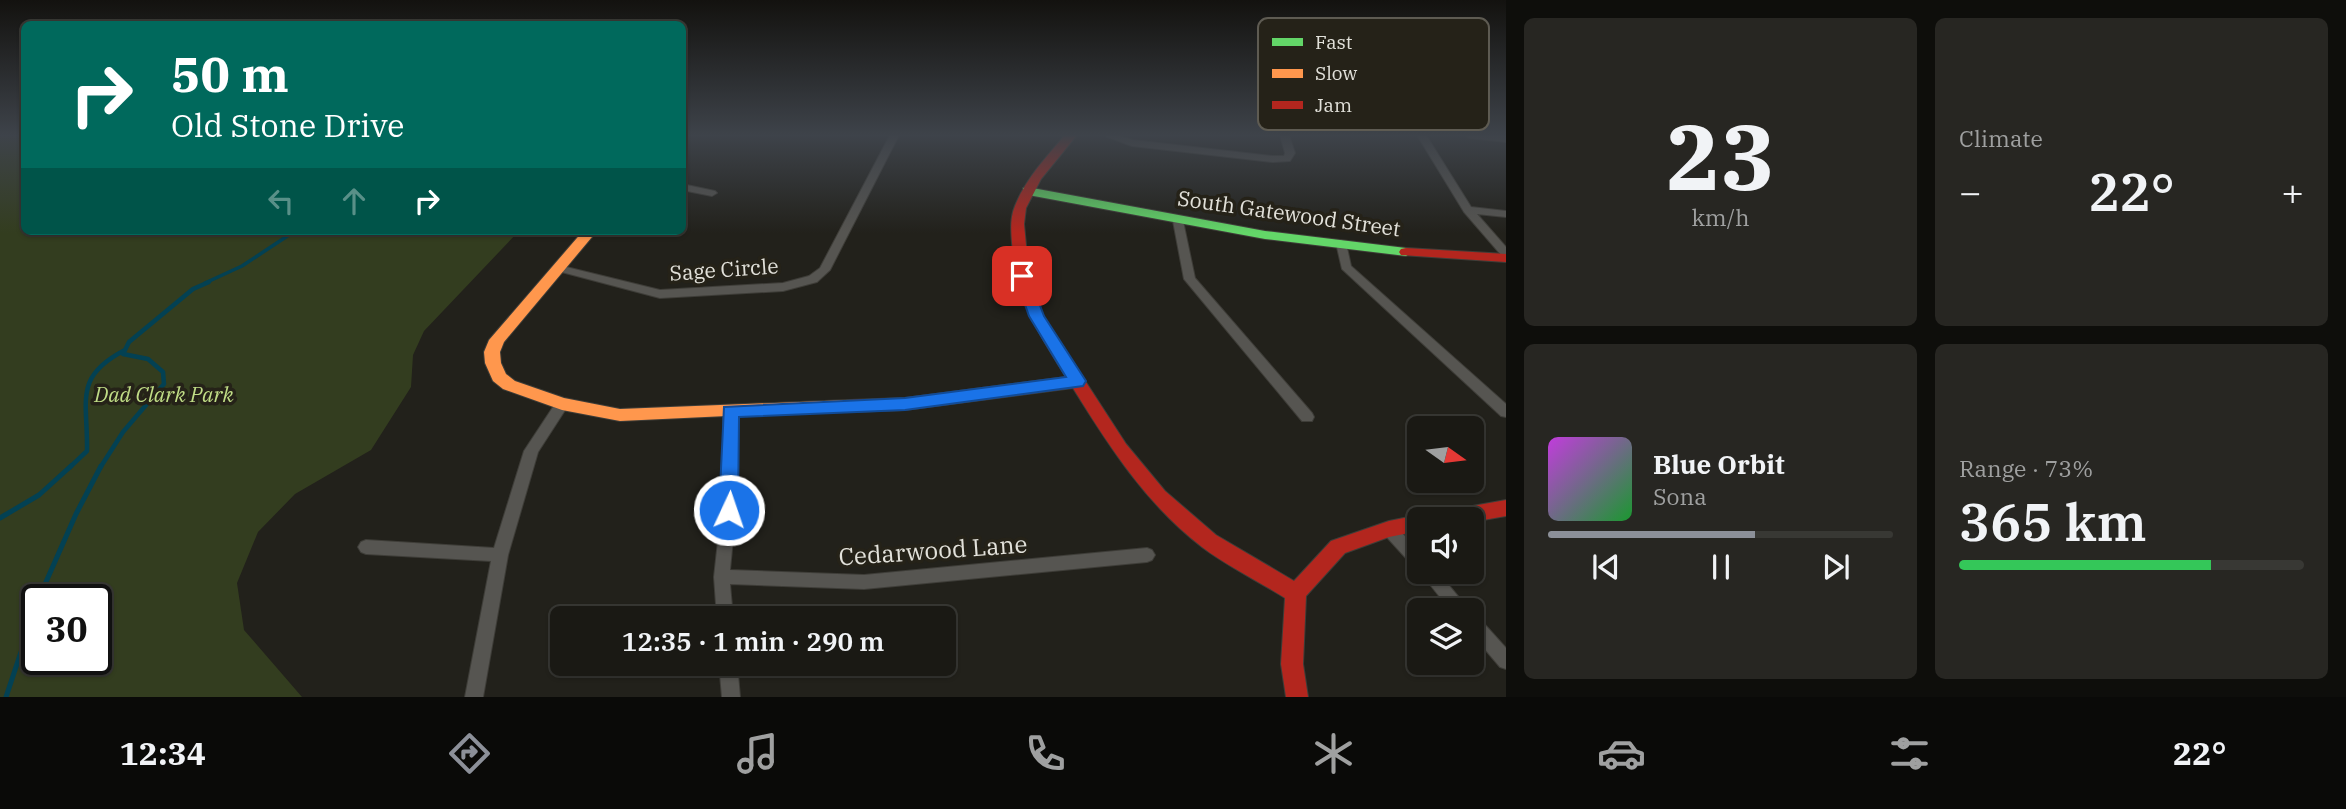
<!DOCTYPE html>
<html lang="en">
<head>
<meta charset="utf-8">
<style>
	body { margin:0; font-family:"IBM Plex Serif",serif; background:#272622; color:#f1f3f6; height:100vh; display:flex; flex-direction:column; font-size:26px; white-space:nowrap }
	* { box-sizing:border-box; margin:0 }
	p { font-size:23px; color:#9fa0a0 }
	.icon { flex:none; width:38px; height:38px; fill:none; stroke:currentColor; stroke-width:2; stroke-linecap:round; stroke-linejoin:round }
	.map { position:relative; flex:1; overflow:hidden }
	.drawer { display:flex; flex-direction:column; gap:18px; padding:18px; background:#0e0e0b; width:840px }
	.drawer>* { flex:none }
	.guide { position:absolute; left:21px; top:21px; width:665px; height:214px; border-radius:10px; box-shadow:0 2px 5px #0004,0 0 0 2px #383834; background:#00695c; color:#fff; overflow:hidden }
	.needle { width:46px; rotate:104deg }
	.tools { position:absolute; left:1407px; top:416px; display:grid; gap:14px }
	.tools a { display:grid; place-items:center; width:77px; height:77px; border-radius:10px; background:#1a1914; box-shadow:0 2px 5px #0004,0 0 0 2px #383834; font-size:35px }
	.speed { position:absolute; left:21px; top:584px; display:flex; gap:14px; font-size:35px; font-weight:700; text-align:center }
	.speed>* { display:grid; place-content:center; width:91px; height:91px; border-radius:50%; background:#1a1914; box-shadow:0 2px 5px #0004,0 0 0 2px #383834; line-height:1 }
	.speed .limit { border:4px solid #111; border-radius:10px; background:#fff; color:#111 }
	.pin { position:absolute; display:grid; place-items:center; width:60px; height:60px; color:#fff; margin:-30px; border-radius:14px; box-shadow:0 4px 10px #0006 }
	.me { position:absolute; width:77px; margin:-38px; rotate:3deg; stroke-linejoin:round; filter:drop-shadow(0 0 5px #0008) }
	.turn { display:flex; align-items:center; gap:24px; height:147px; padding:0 35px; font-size:32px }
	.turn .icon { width:91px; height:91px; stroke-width:2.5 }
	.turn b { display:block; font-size:49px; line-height:60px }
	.lanes { display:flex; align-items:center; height:66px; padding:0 35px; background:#0003; justify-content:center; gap:35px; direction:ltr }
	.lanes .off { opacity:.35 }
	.big { font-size:52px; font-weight:600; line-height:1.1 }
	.drawer .card { flex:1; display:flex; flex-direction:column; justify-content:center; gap:10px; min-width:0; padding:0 24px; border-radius:10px; background:#272622 }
	.drawer .dial { align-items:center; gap:0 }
	.dial b { font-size:91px; line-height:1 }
	.song { display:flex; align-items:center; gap:21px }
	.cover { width:84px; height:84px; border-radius:10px; background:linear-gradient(135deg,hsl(290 70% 55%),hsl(130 70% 35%)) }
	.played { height:7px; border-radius:4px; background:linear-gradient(90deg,#8c9099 60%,#383834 60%) }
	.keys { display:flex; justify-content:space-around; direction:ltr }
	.heat { display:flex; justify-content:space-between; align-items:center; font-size:38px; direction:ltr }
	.charge { height:10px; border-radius:5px; background:linear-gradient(90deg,#34c759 73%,#383834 0) }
	.drawer .tiles { flex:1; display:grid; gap:18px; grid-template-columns:repeat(2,1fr) }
	.trip { position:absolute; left:550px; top:606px; width:406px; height:70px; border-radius:10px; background:#1a1914; box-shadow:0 2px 5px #0004,0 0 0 2px #383834; font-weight:600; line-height:70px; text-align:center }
	.tab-bar { display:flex; height:112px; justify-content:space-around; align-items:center; background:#0a0a08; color:#9fa0a0 }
	.tab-bar .icon { width:49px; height:49px }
	.tab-bar .current { color:#8c9099 }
	.tab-bar b { font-size:32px; color:#f1f3f6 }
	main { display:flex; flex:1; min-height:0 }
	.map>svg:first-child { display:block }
	.green { fill:#333d1f; fill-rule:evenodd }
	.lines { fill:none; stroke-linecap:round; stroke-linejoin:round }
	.stream-far2 { stroke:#034153; stroke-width:3.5 }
	.stream-far1 { stroke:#034153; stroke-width:4.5 }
	.stream { stroke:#034153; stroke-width:5 }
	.street-casing { stroke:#3e3d38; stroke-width:2 }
	.fast-casing { stroke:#3e3d38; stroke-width:2 }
	.slow-casing { stroke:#3e3d38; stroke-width:2 }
	.jam-casing { stroke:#3e3d38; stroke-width:2 }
	.street { fill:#565551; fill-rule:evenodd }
	.fast { fill:#63d668; fill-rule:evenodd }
	.slow { fill:#ff974d; fill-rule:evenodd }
	.jam { fill:#b3261e; fill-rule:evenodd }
	.route { fill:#1a73e8; stroke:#114b97; stroke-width:2 }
	.labels { text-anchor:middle; stroke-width:7; stroke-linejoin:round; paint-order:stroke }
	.street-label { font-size:21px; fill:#e2e1da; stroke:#252218 }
	.park-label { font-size:21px; font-style:italic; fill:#c0dd86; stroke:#252218 }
	.near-street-label { font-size:24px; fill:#e2e1da; stroke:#252218 }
	.key { fill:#252218; stroke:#5e5b52; stroke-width:2 }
	.key-label { font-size:19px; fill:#e2e1da }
</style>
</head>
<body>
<main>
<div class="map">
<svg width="1506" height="697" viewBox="0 0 1506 697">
	<rect width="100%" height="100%" fill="#22211b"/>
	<path class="green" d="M0 135H24V231H519L424 331 413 355 411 387 371 450 295 494 258 532 237 583 244 630 302 697H0ZM37 600H96V660H37Z"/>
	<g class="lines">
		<path class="stream-far2" d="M205 283 242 266 295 231"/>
		<path class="stream-far1" d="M69 468 87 451C88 400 73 377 125 350
			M100 468 123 432 164 384 163 372 148 359 123 354 129 342 193 289 209 282"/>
		<path class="stream" d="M0 518 39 495 71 466
			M38 600 76 514 101 466
			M6 697 37 604"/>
		<g class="street-casing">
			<path id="street" d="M890 135H899L830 270 817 282 783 291 660 298 554 270 552 268 558 265 660 290 783 283 809 276 820 268Z
				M1102 135H1116L1133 140 1273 156H1284L1285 153 1280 135H1289L1295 153 1290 161 1273 162 1132 146Z
				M1417 135H1426L1471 207 1506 211V217L1477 214 1506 247V257L1502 256 1464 212Z
				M1465 135 1506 136V142L1469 138Z
				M682 184 715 191 717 193 712 196 682 190Z
				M1178 218 1183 221 1195 278 1312 413 1314 417 1312 421H1302L1184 279 1173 221Z
				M1341 240 1346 243 1351 266 1506 404V417L1501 416 1342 269 1336 243Z
				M562 399 567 401 569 404 538 452 508 555 483 697H465L491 561 366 554 361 552 358 547 361 542 366 540 494 548 524 451 557 401Z
				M730 406 735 408 737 411 738 487 730 570 864 575 1147 548 1152 550 1155 555 1152 560 1147 562 864 589 730 584 733 618H717L714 577 724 487 723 411 725 408Z
				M1389 523 1394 524 1419 552V569L1414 567 1384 534 1381 529 1384 524Z
				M1420 572H1438L1470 611H1451Z
				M1472 614 1478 617 1506 648V669L1500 667 1472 634Z
				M719 663H737L740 697H722Z"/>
		</g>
		<g class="fast-casing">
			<path id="fast" d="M1027 187 1265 231 1406 248 1413 252 1406 256 1265 239 1023 194V188Z"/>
		</g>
		<g class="slow-casing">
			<path id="slow" d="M583 231H597L504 342 500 352 501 363 506 374 515 381 564 398 620 409 849 400 855 402 857 406 855 410 620 421 562 410 503 389 493 381 485 363 484 352 489 340Z"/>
		</g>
		<g class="jam-casing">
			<path id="jam" d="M1065 135H1077L1041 179 1026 208 1024 224 1029 277 1043 316 1126 444 1165 491 1216 535 1294 581 1331 541 1389 521 1419 515 1427 520H1419V531L1389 537 1345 553 1306 596 1303 664 1308 697H1286L1281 664 1285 598C1258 581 1227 566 1202 547 1146 504 1109 446 1073 388L905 410 849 412 843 410 841 406 843 402 849 400 905 398 1066 377C1035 327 1017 303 1012 243 1011 230 1010 218 1015 206 1026 178 1046 158 1065 135Z
				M1406 248 1506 254V262L1401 255 1399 252 1401 249Z
				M1506 500V516L1472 522V520H1430L1432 514 1439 512Z"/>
		</g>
		<use href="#street" class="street"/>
		<use href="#fast" class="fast"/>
		<use href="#slow" class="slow"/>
		<use href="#jam" class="jam"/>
	</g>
	<linearGradient id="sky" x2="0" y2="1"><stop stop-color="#13120f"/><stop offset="0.58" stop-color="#3e434a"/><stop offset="1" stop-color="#3e434a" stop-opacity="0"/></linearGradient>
	<rect width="1506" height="233" fill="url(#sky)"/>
	<path class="route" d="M1022 272 1029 276 1044 316 1086 381 1083 386 905 410 739 417 738 510 736 515H722L719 510 724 407 905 398 1066 377 1029 316 1015 276Z"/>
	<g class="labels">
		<g class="street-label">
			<text transform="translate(1289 214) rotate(8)" y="7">South Gatewood Street</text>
			<text transform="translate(724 270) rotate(-4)" y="7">Sage Circle</text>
		</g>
		<g class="park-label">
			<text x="164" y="402">Dad Clark Park</text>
		</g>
		<g class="near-street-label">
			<text transform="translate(933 551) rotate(-4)" y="8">Cedarwood Lane</text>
		</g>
	</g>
	<rect x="1258" y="18" width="231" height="112" rx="10" class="key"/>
	<rect x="1272" y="38" width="31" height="8" fill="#63d668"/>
	<rect x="1272" y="69" width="31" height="9" fill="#ff974d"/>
	<rect x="1272" y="101" width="31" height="8" fill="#b3261e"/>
	<g class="key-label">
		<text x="1315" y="49">Fast</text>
		<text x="1315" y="80">Slow</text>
		<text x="1315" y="112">Jam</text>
	</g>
</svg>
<div class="tools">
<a><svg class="needle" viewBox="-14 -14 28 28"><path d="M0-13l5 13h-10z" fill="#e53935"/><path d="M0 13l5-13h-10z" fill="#9fa0a0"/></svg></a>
<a><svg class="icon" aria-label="sound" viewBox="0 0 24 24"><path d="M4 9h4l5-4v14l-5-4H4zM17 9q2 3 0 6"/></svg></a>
<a><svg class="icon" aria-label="layers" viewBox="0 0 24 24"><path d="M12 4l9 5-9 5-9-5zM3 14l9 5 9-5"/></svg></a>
</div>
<div class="speed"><div class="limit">30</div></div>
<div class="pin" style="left:1022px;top:276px;background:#d93025"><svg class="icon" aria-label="arrive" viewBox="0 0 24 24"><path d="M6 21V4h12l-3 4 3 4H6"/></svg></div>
<svg class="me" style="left:729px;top:510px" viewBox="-20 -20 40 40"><circle r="17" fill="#1a73e8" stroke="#fff" stroke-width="3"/><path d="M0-11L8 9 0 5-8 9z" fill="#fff"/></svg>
<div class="trip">12:35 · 1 min · 290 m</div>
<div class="guide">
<div class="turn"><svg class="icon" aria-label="right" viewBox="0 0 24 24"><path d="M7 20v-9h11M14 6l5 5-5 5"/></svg><div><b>50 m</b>Old Stone Drive</div></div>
<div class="lanes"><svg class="icon off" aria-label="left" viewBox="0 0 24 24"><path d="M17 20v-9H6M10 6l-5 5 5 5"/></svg><svg class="icon off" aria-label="ahead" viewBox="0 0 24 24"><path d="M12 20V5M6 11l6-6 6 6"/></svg><svg class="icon" aria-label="right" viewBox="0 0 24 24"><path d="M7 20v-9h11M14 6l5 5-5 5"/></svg></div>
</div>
</div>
<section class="drawer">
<div class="tiles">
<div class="card dial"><b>23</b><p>km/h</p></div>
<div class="card"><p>Climate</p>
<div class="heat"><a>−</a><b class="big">22°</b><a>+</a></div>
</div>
<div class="card">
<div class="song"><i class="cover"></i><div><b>Blue Orbit</b><p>Sona</p></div></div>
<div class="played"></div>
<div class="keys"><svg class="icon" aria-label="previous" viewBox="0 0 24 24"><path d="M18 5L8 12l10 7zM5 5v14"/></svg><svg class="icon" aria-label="pause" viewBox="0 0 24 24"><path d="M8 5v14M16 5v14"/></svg><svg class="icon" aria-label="next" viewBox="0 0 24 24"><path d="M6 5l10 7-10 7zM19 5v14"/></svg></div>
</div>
<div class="card"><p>Range · 73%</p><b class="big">365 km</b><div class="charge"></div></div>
</div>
</section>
</main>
<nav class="tab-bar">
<b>12:34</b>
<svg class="icon current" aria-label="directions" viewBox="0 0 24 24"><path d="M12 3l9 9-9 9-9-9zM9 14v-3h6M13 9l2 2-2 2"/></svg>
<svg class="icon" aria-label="music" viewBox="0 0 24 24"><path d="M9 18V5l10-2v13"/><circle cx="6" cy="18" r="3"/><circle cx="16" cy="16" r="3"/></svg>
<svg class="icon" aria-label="phone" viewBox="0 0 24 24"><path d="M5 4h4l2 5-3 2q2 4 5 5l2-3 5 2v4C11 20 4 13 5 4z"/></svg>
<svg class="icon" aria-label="climate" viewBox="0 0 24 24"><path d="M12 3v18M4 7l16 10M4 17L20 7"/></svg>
<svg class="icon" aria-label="car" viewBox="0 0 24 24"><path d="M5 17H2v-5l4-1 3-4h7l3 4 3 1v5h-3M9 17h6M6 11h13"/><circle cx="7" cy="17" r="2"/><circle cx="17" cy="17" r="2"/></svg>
<svg class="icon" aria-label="filters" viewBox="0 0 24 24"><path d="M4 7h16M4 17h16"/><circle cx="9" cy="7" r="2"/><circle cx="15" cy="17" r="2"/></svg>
<b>22°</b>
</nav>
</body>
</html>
